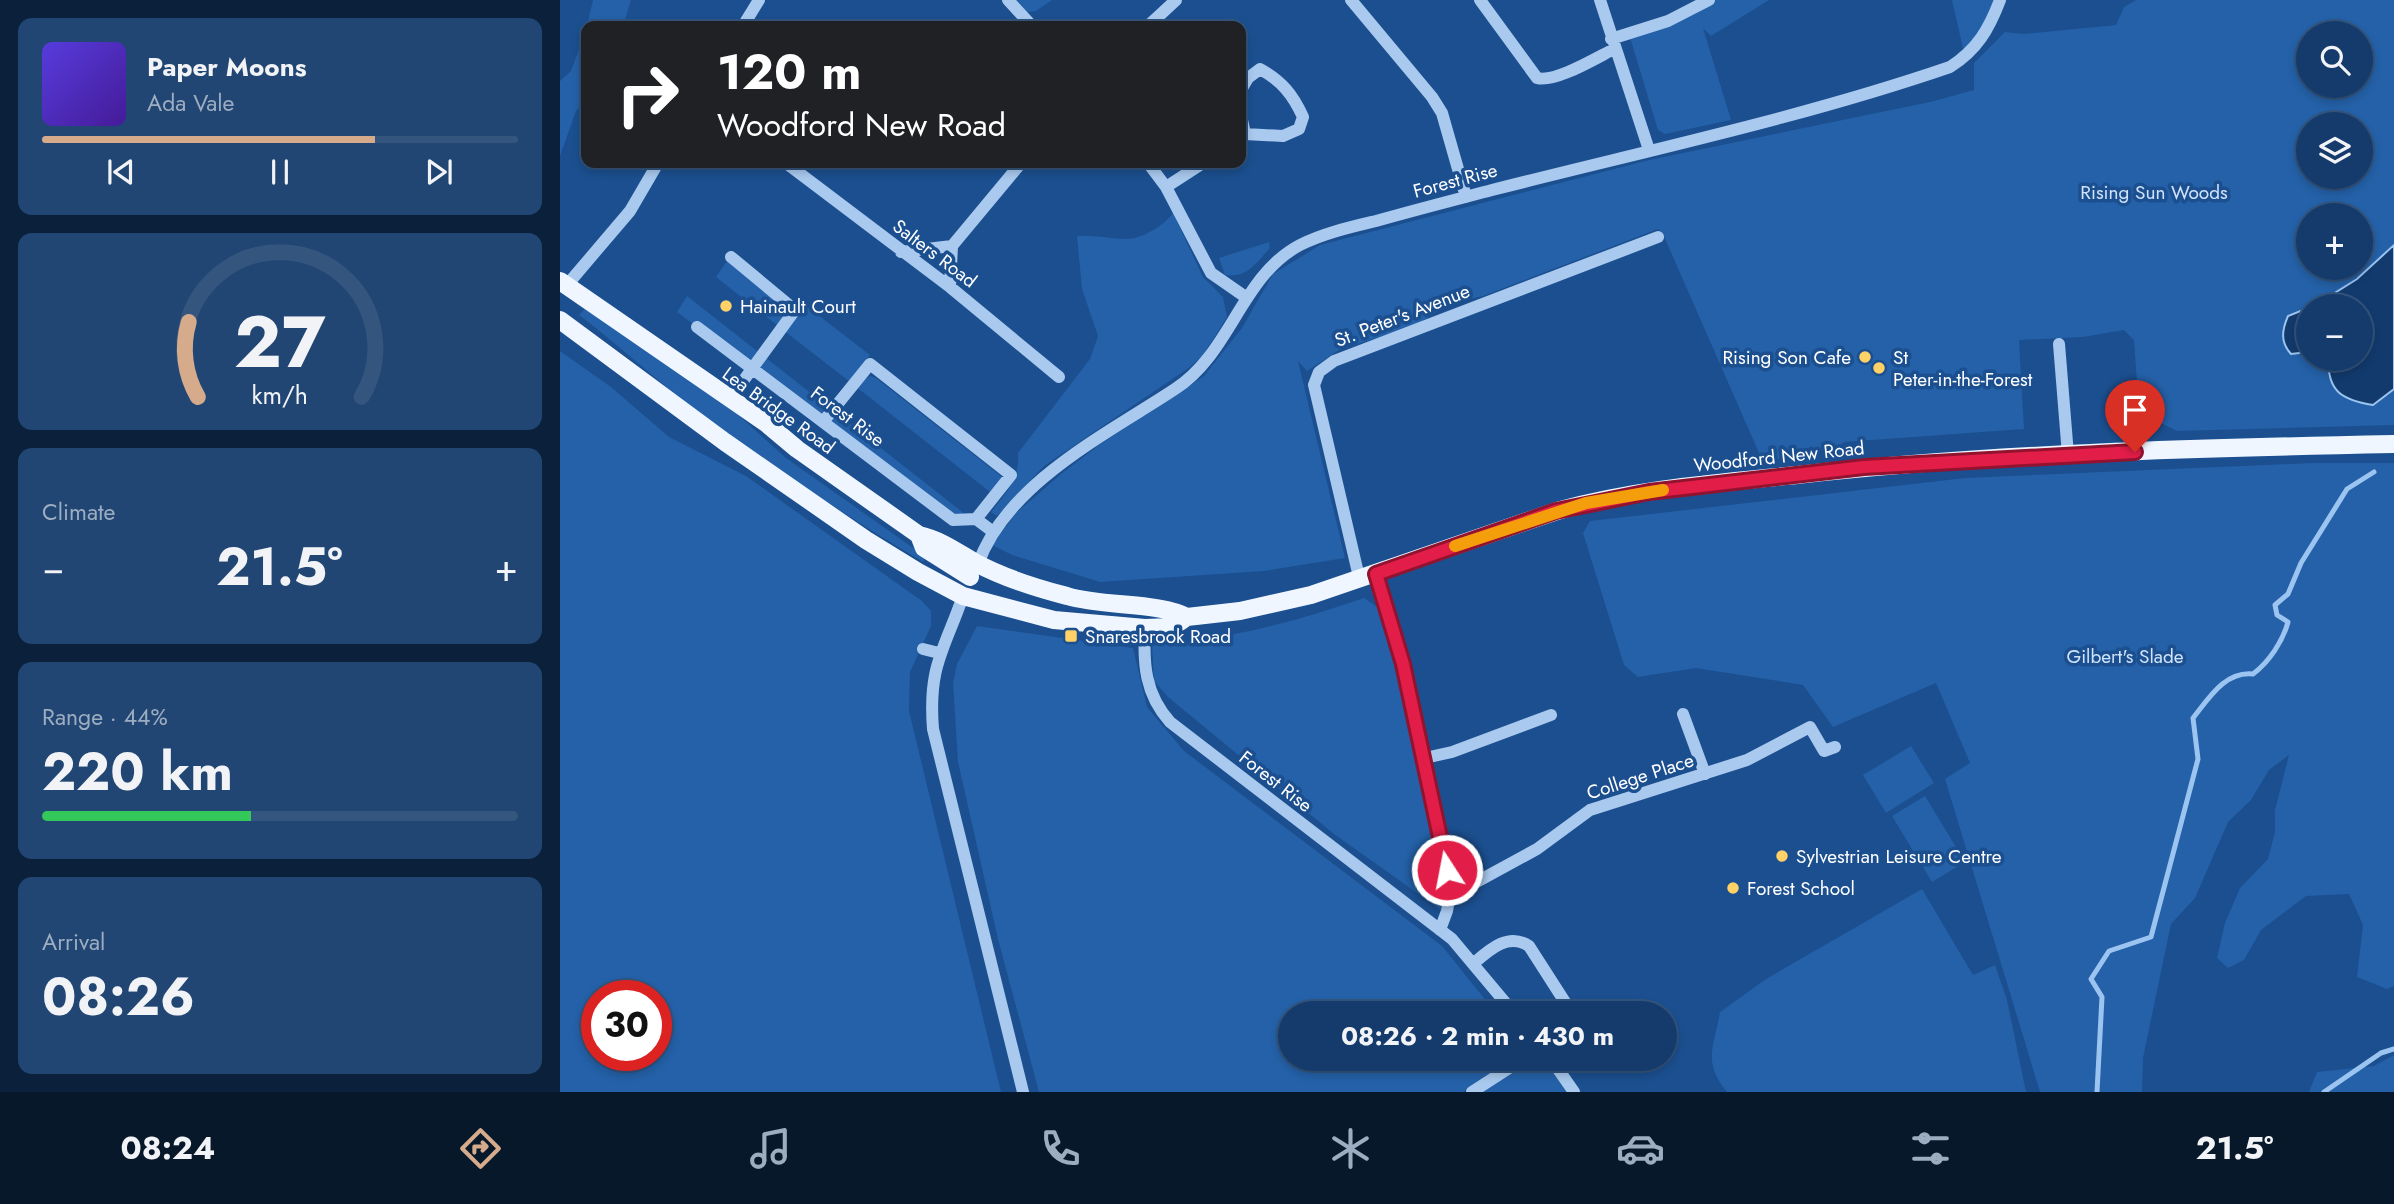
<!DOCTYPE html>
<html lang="en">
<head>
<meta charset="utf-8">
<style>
	body { margin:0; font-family:Jost,sans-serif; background:#214673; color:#f1f3f6; height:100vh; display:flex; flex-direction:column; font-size:26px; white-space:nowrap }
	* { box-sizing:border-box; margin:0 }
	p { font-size:23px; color:#9dadc1 }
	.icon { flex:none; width:38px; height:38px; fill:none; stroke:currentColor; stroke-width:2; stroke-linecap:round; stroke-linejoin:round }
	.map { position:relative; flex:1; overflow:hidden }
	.panel { display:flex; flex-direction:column; gap:18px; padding:18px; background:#0b203b; width:560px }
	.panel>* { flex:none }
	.guide { position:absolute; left:21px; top:21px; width:665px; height:147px; border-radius:14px; box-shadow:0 4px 10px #0003,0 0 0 2px #33557e; background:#202124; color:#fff; overflow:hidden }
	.controls { position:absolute; left:1736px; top:21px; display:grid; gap:14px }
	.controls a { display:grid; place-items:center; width:77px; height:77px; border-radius:50%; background:#143b6b; box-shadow:0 4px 10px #0003,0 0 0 2px #33557e; font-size:35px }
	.speed { position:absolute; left:21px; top:980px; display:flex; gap:14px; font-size:35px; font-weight:700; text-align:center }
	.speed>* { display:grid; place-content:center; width:91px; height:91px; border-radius:50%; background:#143b6b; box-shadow:0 4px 10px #0003,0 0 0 2px #33557e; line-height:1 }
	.speed .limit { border:10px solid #d22; background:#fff; color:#111 }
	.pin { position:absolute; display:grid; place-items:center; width:60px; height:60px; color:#fff; margin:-72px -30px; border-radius:50% 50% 50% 0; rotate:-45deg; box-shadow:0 0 7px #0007 }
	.pin .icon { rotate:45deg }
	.me { position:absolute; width:77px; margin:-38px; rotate:349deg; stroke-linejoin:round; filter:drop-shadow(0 0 5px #0008) }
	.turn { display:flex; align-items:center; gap:24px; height:147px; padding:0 21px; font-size:32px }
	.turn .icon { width:91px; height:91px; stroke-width:2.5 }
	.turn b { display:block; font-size:49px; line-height:60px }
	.big { font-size:52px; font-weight:700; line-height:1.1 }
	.panel .card { flex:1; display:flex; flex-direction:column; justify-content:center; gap:10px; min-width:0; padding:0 24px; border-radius:14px; background:#214673 }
	.panel .dial { align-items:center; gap:0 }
	.dial svg { height:182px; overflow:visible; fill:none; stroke:#33557e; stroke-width:7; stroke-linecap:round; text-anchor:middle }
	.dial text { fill:#f1f3f6; stroke:none }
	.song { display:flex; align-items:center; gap:21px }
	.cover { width:84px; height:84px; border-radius:10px; background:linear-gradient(135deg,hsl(250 70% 55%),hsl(260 70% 35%)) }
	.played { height:7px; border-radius:4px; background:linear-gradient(90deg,#d6ab8b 70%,#33557e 70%) }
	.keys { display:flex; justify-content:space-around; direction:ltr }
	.heat { display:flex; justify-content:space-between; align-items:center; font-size:38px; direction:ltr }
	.charge { height:10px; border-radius:5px; background:linear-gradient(90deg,#34c759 44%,#33557e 0) }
	.trip { position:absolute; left:718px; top:1001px; width:399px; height:70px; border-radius:35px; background:#143b6b; box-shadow:0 4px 10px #0003,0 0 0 2px #33557e; font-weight:700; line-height:70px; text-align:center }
	.dock { display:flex; height:112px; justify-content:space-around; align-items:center; background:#08182b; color:#9dadc1 }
	.dock .icon { width:49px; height:49px }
	.dock .current { color:#d6ab8b }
	.dock b { font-size:32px; color:#f1f3f6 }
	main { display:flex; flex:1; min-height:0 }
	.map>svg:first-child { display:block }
	.green { fill:#2461a8; fill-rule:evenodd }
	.water { fill:#123a6d; stroke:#9cc4f0; stroke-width:2 }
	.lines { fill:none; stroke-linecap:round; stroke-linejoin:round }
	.stream { stroke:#9cc4f0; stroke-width:5 }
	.minor { stroke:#a9c9ee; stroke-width:12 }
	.major { stroke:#f0f6ff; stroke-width:18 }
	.route-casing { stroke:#92132f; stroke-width:18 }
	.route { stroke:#e11d48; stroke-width:12 }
	.slow { stroke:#f59e0b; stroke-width:12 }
	.poi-dot { fill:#ffd166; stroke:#1b4f8f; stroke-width:2.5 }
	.labels { text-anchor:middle; stroke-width:7; stroke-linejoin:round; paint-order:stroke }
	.street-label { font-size:19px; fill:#fff; stroke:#1b4f8f }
	.park-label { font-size:19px; fill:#cfe3fa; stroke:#1b4f8f }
	.poi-label { font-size:19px; fill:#fff; stroke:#1b4f8f; text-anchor:start }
</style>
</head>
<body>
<main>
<section class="panel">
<div class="card">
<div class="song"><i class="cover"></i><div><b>Paper Moons</b><p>Ada Vale</p></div></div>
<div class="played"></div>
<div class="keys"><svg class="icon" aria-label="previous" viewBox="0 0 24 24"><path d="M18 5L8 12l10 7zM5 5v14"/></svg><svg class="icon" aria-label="pause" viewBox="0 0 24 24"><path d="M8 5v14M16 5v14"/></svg><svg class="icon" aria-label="next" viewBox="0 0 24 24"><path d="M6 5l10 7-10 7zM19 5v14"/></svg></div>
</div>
<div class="card dial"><svg viewBox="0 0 100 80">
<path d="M14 69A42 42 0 1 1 86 69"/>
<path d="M14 69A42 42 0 0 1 10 36" stroke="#d6ab8b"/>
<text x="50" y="56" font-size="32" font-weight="700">27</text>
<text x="50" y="72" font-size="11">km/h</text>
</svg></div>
<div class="card"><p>Climate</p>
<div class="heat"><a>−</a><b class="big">21.5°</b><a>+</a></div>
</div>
<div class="card"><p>Range · 44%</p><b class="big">220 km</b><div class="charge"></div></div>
<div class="card"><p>Arrival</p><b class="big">08:26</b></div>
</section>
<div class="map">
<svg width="1834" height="1092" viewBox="0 0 1834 1092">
	<rect width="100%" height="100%" fill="#1b4f8f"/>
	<path class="green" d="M33 0H71L63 26H27Z
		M457 0H492L476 11 467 12Z
		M1152 0H1209L1151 36 1143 28 1171 120 1105 134 1098 130 1069 34 1135 14Z
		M1392 0H1440L1405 57Z
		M1576 0H1834V245C1804 272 1773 301 1735 312L1739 355 1748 352V359H1768V376L1827 396 1834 389V425L1617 431 1579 412 1574 340 1564 330 1523 337 1459 340 1464 429 1284 442 1277 448 1203 462 1102 232 1098 229 923 296 887 304 857 325 779 350 747 371 738 361 785 558 704 571 540 582 452 555 432 545 456 513 501 474 539 445 644 376 682 328 713 274 760 245 1089 160 1370 102 1414 90V63L1445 32 1464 34 1556 25 1564 7ZM1748 33H1801V86H1748ZM1748 124H1801V177H1748ZM1748 215H1801V268H1748Z
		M26 30V100L16 111 0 156V81L11 71Z
		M613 213 643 277 663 297 667 317 644 354 630 367 484 466 437 516 431 512C446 493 460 479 458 453L530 359 538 336 522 289 517 236C537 235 549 239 566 239 582 239 605 225 613 213Z
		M709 242 710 248C696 263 688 278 665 275L659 258Z
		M167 261 227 310 218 326 156 277Z
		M127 296 410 518 393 520 137 327 117 312Z
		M244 304 310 355 290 382 223 330Z
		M25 309 167 405 226 458 366 557 363 562C281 513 199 459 123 400 88 373 55 342 19 315Z
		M0 351 51 387 109 437 186 476 362 601 371 611V626L350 672 349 711 441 1092H0ZM37 996H96V1055H37Z
		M310 376 316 378 442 477 430 492 295 386Z
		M1753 463H1834V986L1827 989 1797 977 1803 925 1789 894 1746 896 1701 930 1684 960 1668 968 1657 958 1665 923 1680 888 1708 859 1715 832V810L1729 755 1709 770 1691 800 1668 822 1635 898 1611 924 1583 1058 1582 1092H1480L1385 779 1410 763 1376 683 1273 727 1243 685 1136 668 1078 677 1064 665 1023 533 1030 521 1405 478Z
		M804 598 817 607 845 702 882 885 881 910 774 834 608 697 594 681 592 645C669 639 732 623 804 598Z
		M417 626 573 648 587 707 624 751 882 946 936 1013H730V1059H954L947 1067 903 1092H479L438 939 398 762 393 683 397 664Z
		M1351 746 1374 783 1326 813 1303 775Z
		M1365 796 1405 862 1372 882 1332 816Z
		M1362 889 1413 975 1435 965 1447 1000 1466 1092H1167C1142 1062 1154 1047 1160 1012L1206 979Z
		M1834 1055V1092H1749L1757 1072 1814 1066Z
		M963 1059H991L1014 1092H912Z"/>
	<path class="water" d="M1834 245V389L1813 405C1782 400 1768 392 1768 359H1801V306H1754L1797 279Z
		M1748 308V352L1731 354C1720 342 1722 330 1728 316Z"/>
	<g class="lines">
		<path class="stream" d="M1537 1092 1542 997 1531 979 1549 951 1591 937 1638 759 1633 718C1649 698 1665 671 1693 674 1709 662 1723 641 1728 622L1717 615 1715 605 1728 594 1741 563 1787 489 1814 472
			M1764 1092 1821 1053 1834 1049"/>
		<path class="minor" d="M448 0 472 26
			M791 0 872 97 882 113 906 197
			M920 0 977 78C995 83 1036 58 1054 49
			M1040 0 1089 150
			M183 26 199 0
			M588 26 616 0
			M1051 39 1108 21 1149 0
			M681 90 688 78 700 69C722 81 733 95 743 117L739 129 723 136 685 134 681 137
			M681 115 685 134
			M226 163 390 287 499 377
			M588 163 606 187 651 273 687 298
			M606 187 643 163
			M341 252 392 246
			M7 285 70 211 98 163
			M390 287 392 246 461 163
			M137 327 393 520 416 519 432 531
			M1499 344 1508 455
			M170 399 235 310 171 257
			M263 422 310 364 451 475 416 519
			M418 564C447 483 547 434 615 389 671 353 681 276 740 245 764 233 791 227 816 221 855 210 894 200 932 190 1085 151 1241 118 1390 67 1417 50 1429 29 1440 0
			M816 574 843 664 865 758 891 888 887 911 880 930
			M799 577 754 385 759 372 774 361 1098 237
			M403 596C384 651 368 666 373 729L463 1092
			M585 628C583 664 585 694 610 722L892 939 954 1013
			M363 649 379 653
			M1123 714 1145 774
			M865 758 892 752 991 715
			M891 888 911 885 977 849 1030 810 1187 760 1250 727 1264 751 1275 747
			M913 964C929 950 948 932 969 946L1012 1013
			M991 1059 1014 1092
			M912 1092 963 1059"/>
		<path class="major" d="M0 281 206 423 237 449 359 535C381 540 397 552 416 563 444 578 476 588 507 596 543 607 599 602 627 617
			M0 320 165 442 306 540 358 572 403 596 494 620 585 628 612 627 627 617 680 611 751 595 997 511C1075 489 1157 483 1237 475 1435 453 1635 448 1834 444
			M359 535 364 548 410 577"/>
	</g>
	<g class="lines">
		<g class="route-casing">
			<path id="route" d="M887 870 843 664 816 574 996 511 1089 492 1304 467 1575 452"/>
		</g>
		<use href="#route" class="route"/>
		<path class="slow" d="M895 546 1026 503 1103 490"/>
	</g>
	<g class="poi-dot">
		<circle cx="166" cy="306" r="7"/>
		<circle cx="1305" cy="357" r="7"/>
		<circle cx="1319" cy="368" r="7"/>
		<rect x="504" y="629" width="14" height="14" rx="3.5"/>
		<circle cx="1222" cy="856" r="7"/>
		<circle cx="1173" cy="888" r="7"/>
	</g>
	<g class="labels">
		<g class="street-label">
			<text transform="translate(895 180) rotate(-15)" y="7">Forest Rise</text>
			<text transform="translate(375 253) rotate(37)" y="7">Salters Road</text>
			<text transform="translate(842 315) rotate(-21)" y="7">St. Peter's Avenue</text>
			<text transform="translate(219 410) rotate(36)" y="7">Lea Bridge Road</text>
			<text transform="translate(288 416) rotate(37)" y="7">Forest Rise</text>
			<text transform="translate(1219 456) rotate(-6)" y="7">Woodford New Road</text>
			<text transform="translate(1080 776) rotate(-18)" y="7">College Place</text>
			<text transform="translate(716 781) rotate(38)" y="7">Forest Rise</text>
		</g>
		<g class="park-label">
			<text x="1594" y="199">Rising Sun Woods</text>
			<text x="1565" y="663">Gilbert's Slade</text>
		</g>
		<g class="poi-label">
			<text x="180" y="313">Hainault Court</text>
			<text x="1291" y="364" text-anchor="end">Rising Son Cafe</text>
			<text x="1333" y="364">St<tspan x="1333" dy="22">Peter-in-the-Forest</tspan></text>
			<text x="525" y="643">Snaresbrook Road</text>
			<text x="1236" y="863">Sylvestrian Leisure Centre</text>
			<text x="1187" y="895">Forest School</text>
		</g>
	</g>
</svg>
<div class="controls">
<a><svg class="icon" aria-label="search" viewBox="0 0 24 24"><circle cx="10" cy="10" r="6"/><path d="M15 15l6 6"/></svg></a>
<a><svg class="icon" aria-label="layers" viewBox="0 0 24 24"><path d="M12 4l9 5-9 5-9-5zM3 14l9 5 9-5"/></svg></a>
<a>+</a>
<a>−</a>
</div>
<div class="speed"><div class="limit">30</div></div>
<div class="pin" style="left:1575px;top:452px;background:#d93025"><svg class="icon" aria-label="arrive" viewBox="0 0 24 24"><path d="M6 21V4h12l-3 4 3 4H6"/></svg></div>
<svg class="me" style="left:887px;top:870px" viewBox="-20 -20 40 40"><circle r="17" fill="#e11d48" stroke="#fff" stroke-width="3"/><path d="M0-11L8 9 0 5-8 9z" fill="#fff"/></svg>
<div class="trip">08:26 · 2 min · 430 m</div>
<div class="guide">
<div class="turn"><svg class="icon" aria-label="right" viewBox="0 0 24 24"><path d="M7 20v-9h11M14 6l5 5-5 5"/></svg><div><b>120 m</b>Woodford New Road</div></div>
</div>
</div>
</main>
<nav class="dock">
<b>08:24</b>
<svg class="icon current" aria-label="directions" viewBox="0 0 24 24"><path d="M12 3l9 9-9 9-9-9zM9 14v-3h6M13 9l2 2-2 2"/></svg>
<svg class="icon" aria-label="music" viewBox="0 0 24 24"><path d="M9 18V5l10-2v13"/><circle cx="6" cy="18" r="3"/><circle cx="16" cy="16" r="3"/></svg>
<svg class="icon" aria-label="phone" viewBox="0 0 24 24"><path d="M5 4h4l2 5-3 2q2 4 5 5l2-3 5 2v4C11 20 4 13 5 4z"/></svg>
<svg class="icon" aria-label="climate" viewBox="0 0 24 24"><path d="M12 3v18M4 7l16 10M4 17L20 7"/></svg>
<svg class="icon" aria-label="car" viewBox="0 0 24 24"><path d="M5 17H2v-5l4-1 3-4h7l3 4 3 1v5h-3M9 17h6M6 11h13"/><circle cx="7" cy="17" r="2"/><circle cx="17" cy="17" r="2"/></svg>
<svg class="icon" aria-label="filters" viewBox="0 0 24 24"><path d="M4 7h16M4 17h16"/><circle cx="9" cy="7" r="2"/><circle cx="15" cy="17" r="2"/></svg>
<b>21.5°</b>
</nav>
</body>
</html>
